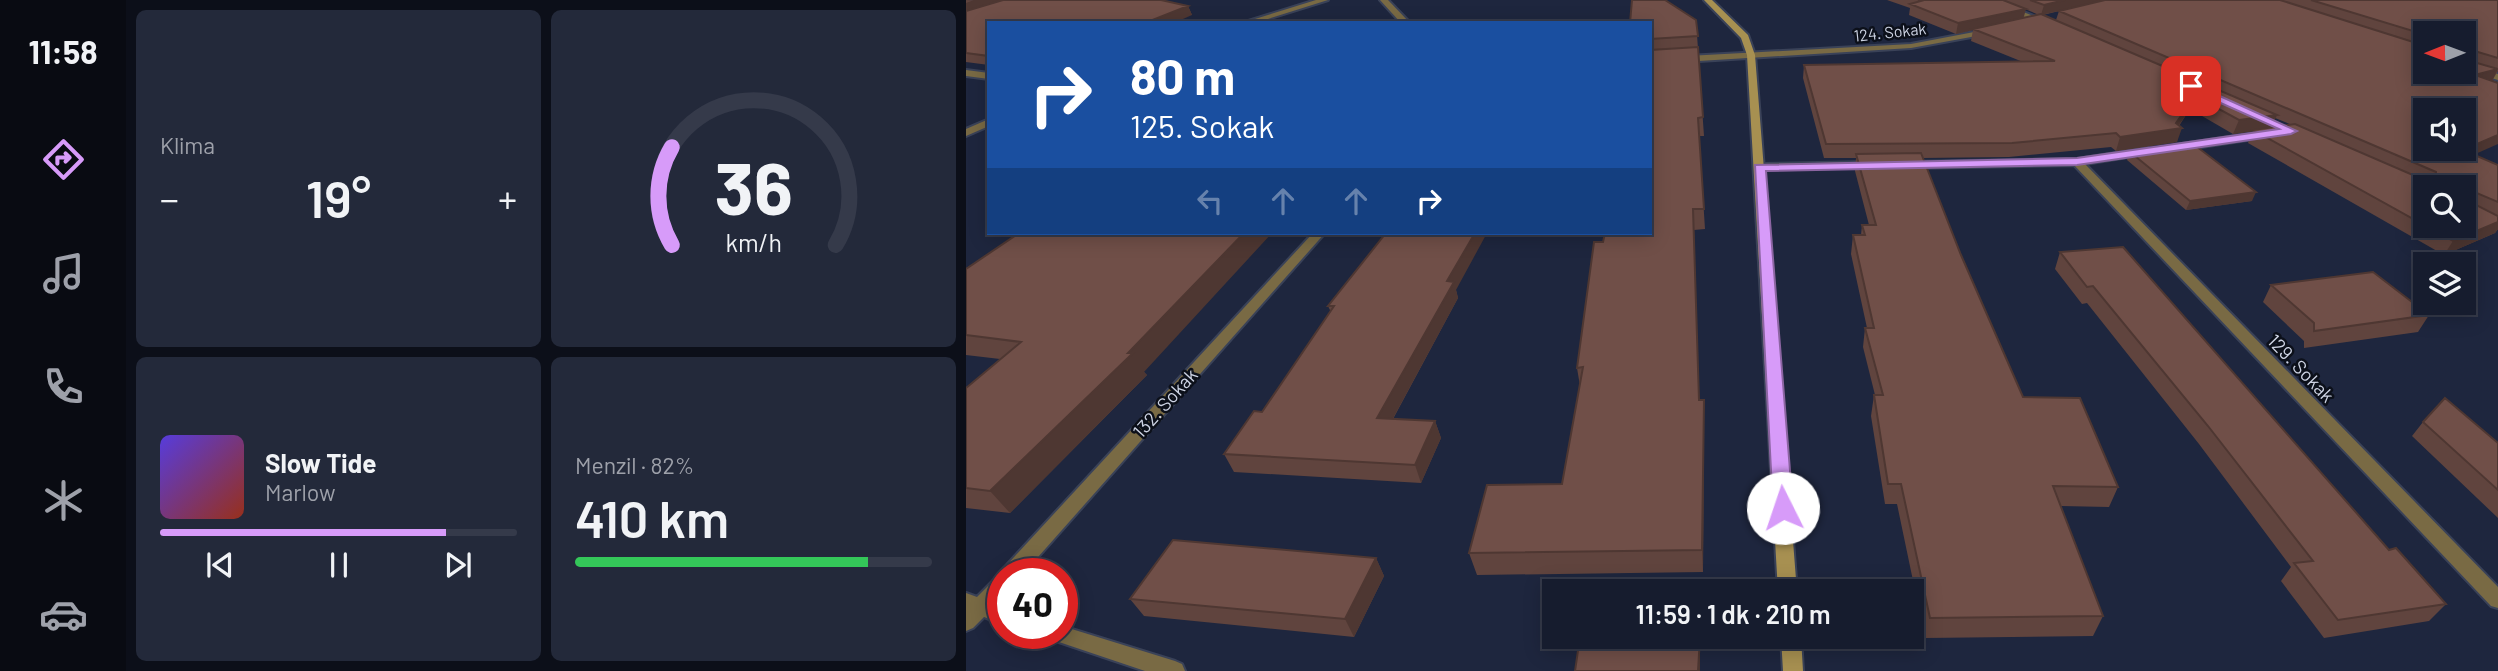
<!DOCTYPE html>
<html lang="tr">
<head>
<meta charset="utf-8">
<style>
	body { margin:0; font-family:Barlow,sans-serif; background:#23293a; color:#f1f3f6; height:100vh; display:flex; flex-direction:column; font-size:26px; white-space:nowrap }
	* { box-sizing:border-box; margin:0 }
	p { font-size:23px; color:#9ea1aa }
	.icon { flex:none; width:38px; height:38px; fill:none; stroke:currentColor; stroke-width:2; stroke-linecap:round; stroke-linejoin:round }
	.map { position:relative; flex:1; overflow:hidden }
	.sheet { display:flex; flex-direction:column; gap:10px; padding:10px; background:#0c0f19; width:840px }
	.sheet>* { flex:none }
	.banner { position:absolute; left:21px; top:21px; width:665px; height:214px; border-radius:0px; box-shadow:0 4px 18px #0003,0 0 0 2px #353a4a; background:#1a4fa0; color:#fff; overflow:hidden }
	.needle { width:46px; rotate:269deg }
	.fabs { position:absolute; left:1447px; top:21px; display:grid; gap:14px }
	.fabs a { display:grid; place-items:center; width:63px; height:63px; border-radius:0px; background:#161c2e; box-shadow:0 4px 18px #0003,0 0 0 2px #353a4a; font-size:35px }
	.speed { position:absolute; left:21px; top:558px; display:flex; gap:14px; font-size:35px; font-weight:700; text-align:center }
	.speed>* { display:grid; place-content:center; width:91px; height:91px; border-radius:50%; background:#161c2e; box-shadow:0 4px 18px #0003,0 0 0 2px #353a4a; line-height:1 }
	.speed .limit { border:10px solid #d22; background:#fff; color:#111 }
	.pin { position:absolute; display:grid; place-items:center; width:60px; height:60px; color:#fff; margin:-30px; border-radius:14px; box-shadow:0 4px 10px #0006 }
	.me { position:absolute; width:77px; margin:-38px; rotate:356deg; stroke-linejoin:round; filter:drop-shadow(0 0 5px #0008) }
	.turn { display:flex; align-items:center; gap:24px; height:147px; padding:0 28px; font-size:32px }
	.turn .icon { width:91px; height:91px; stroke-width:2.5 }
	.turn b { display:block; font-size:49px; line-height:60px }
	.lanes { display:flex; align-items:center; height:66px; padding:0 28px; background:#0003; justify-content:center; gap:35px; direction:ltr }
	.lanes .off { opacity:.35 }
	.big { font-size:52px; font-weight:600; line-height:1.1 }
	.sheet .tile { flex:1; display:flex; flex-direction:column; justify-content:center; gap:10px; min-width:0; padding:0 24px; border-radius:10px; background:#23293a }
	.sheet .dial { align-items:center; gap:0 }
	.dial svg { height:182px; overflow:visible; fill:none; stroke:#353a4a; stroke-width:7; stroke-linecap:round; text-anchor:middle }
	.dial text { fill:#f1f3f6; stroke:none }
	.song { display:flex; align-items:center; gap:21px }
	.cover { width:84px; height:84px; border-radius:10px; background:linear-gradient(135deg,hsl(250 70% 55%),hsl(10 70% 35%)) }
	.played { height:7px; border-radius:4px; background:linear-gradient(90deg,#d79bf9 80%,#353a4a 80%) }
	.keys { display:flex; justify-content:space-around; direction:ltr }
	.heat { display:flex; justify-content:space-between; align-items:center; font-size:38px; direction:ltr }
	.charge { height:10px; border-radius:5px; background:linear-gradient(90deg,#34c759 82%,#353a4a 0) }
	.sheet .tiles { flex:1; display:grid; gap:10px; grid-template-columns:repeat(2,1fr) }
	.trip { position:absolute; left:576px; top:579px; width:382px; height:70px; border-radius:0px; background:#161c2e; box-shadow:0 4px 18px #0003,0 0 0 2px #353a4a; font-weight:600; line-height:70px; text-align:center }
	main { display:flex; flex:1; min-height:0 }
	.tab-bar { display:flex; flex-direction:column; width:126px; justify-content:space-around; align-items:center; background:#090b12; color:#9ea1aa }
	.tab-bar .icon { width:49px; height:49px }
	.tab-bar .selected { color:#d79bf9 }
	.tab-bar b { font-size:32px; color:#f1f3f6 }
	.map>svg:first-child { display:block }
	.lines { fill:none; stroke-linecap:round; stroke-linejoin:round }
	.street-casing { stroke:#3a4258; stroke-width:4 }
	.secondary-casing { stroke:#3a4258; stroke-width:4 }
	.street { fill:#796a44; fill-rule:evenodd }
	.secondary { fill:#a79051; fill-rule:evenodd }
	.wall { fill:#60443e; fill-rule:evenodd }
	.shaded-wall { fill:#4e3732 }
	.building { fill:#704f48; stroke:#4e3732; stroke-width:2; fill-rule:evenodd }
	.route { fill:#d79bf9; stroke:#8c65a2; stroke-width:2 }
	.labels { text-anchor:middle; stroke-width:5; stroke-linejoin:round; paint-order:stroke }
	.far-street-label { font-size:16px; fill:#cdd3e3; stroke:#0c101a }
	.street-label { font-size:19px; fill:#cdd3e3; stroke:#0c101a }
</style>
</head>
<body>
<main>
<nav class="tab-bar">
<b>11:58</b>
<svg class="icon selected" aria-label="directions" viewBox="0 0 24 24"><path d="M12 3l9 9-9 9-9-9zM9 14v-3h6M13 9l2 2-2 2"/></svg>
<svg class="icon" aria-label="music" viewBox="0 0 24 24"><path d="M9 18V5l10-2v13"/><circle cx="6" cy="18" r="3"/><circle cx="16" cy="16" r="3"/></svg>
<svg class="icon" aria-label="phone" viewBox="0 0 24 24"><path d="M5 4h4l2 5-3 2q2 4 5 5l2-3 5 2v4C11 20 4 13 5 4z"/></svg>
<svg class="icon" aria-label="climate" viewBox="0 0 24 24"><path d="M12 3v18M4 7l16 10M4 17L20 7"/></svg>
<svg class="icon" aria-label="car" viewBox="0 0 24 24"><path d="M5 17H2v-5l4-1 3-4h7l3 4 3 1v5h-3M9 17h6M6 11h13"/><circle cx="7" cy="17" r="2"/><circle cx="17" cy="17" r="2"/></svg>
</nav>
<section class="sheet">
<div class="tiles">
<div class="tile"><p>Klima</p>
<div class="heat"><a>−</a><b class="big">19°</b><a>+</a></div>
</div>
<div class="tile dial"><svg viewBox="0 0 100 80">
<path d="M14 69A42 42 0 1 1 86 69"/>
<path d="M14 69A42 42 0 0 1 14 26" stroke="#d79bf9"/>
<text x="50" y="56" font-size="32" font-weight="700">36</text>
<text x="50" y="72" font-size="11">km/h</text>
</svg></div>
<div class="tile">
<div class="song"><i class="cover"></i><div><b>Slow Tide</b><p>Marlow</p></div></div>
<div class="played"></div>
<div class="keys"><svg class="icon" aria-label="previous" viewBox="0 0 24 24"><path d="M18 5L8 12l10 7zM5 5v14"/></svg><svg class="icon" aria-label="pause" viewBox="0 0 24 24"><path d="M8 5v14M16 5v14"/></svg><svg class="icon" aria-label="next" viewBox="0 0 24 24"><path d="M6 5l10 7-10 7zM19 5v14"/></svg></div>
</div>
<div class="tile"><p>Menzil · 82%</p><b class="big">410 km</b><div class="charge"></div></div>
</div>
</section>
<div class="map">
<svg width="1532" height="671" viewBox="0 0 1532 671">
	<rect width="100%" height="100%" fill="#1e263e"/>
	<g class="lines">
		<g class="street-casing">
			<path id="street" d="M350 0H362L289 23H276Z
				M414 0H422L444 23H435Z
				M1016 0H1027L1085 23 1078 25Z
				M1024 29 1028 31 1027 33 945 48 684 64V58L945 44Z
				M1498 64 1532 74V80L1498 70Z
				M0 70 23 73V79L0 76Z
				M23 119V126L0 136V129Z
				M1303 131 1307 132V136L1209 151 1204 148 1209 145Z
				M1182 148 1186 149V153L1119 164 1532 587V608L1525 606 1108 165 941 168 936 165 941 162 1111 159Z
				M906 162 911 165 910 167 794 170 789 167 794 164Z
				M347 233H359L57 574H37V597L30 604 37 606V624L18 617 7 628 0 631V593L11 597 30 578 37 576 36 574 38 568Z
				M96 626 209 661 216 664 219 671H179L87 640 84 634H96Z"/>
		</g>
		<g class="secondary-casing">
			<path id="secondary" d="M738 0H746L782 35 789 55 831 592H812L781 55 775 38Z
				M815 637H835L837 671H817Z"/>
		</g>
		<use href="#street" class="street"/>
		<use href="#secondary" class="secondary"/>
	</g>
	<path class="wall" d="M0 0 222 6 226 15 23 23V65L0 62Z
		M921 0H1532V71L1526 81 1507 155 1532 165V229L1529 233 1478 255 1282 143 1287 131 1267 134 1224 109 1213 126 1211 142 1150 151 1145 147 1043 157 957 158 995 255 1057 397 1152 487 1143 507 1095 506 1137 616 1127 636 959 638 931 504H919L905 416 908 395H909L897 347 899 328H901L885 254 887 235H895L896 225H903L889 171 890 158H858L837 78 838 65 1057 62 1005 41 1007 30 990 34 943 15 944 8ZM1059 9 1073 15 1058 18ZM1093 11 1090 20 1077 15ZM1460 33H1498L1460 72ZM1309 118 1326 125 1305 128Z
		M730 20 738 136H733L739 229 728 230 733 400 738 422 737 572 511 575 503 553 596 484 614 386 611 368 637 242 684 233V23Z
		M1164 152 1286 201 1220 210 1161 160Z
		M1094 252 1423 550 1480 604 1463 621 1358 638 1315 581 1325 567 1233 444 1121 303 1116 304 1089 269Z
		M0 269 178 372 181 375 44 513 0 508V388L34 359 0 355Z
		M1305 285 1463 315 1452 332 1338 348V341L1297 302Z
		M490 290 492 298 427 419 469 421 475 438 455 483 268 472 258 454 296 412 365 312 362 306Z
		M1457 422 1532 443V518L1446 436Z
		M410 558 418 576 388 637 178 616 164 599Z"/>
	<path class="shaded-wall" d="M8 0H42L0 14V3Z
		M1099 0H1141L1075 15 1078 5Z
		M222 6 226 15 208 23H179Z
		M1060 9 1057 19 1007 29V30L990 34 992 23Z
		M1532 69 1526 81 1509 75Z
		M1229 96 1224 109 1210 129 1216 128 1211 142 1150 151 1154 137 1210 123Z
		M1311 115 1305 129 1267 134 1273 120Z
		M1532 135V144L1489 163 1497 150Z
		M1290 192 1286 201 1220 210 1224 201Z
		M1532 222V229L1529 233 1478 255 1487 241Z
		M278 233H306L178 372 181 375 44 513 24 491Z
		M509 233H521L490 290 492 298 418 435 411 418 481 281Z
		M738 400V422L737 572 736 550Z
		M469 421 475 438 455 483 449 465Z
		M410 558 418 576 388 637 379 619Z
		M734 637V671H732Z"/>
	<path class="building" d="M37 0H195L222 6 179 23H23V56L0 53V11Z
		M666 0H699L730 20 732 36 684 39V23H664Z
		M952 0H1037L1060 9 992 23 944 4 955 1Z
		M1064 0H1099L1078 5Z
		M1139 0H1314L1460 46V72H1498V33H1460V35L1345 0H1532V58L1505 50 1502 53 1504 61 1532 69 1509 75 1532 83V135L1497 150 1532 165V202L1506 191V203L1532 216V222L1487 241 1460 226H1498V187H1460V226L1287 130 1329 124 1463 182 1469 183 1470 172 1093 11ZM1460 110H1498V149H1460Z
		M1075 14 1311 115 1273 120 1229 96 1210 123 1216 128 1154 137 1150 133 1046 143 860 144 838 65 1089 61 1007 29Z
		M732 47 737 117 732 118 738 209H727L733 400H738L736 550 503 553 521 485 596 484 617 367 611 368 628 242H637L639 233H684V50Z
		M1226 143 1290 192 1224 201 1164 152Z
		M955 153 995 255 1057 397 1114 398 1152 487 1087 486 1137 616 964 618 935 484H922L908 395H917L899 328H908L887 235H899L896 225H910L890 154Z
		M53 233H278L162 353H167L24 491 0 488V388L55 342 0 335V269Z
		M420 233H509L481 281 488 282 411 418 469 421 449 465 258 454 288 411 296 412 368 306H362Z
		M1157 247 1423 550 1430 548 1480 604 1372 620 1328 563 1347 561 1242 426 1127 286 1121 287 1094 252Z
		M1407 272 1463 315 1348 331V323L1305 285Z
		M1479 398 1532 443V490L1457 422Z
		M207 540 410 558 379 619 164 599Z
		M614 637H734L732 671H609Z"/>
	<path class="route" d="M1225 83 1331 131 1325 134 1111 165 800 171 827 508 824 513 817 516 810 513 807 508 789 165 1111 158 1313 129 1221 88 1220 86Z"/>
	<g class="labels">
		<g class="far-street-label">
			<text transform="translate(924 32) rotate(-6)" y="6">124. Sokak</text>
		</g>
		<g class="street-label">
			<text transform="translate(1335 368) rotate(46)" y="7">129. Sokak</text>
			<text transform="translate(199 403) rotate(-48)" y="7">132. Sokak</text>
		</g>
	</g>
</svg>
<div class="fabs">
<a><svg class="needle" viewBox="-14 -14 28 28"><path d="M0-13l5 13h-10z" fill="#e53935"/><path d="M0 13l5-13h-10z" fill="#9ea1aa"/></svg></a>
<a><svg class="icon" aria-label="sound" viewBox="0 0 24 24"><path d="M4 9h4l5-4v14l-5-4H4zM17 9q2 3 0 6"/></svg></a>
<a><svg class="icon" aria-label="search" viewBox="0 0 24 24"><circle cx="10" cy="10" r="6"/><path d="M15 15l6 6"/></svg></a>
<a><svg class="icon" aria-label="layers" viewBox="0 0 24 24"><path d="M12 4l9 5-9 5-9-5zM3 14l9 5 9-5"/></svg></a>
</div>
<div class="speed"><div class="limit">40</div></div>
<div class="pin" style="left:1225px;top:86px;background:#d93025"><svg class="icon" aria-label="arrive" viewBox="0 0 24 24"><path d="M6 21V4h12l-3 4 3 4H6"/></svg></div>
<svg class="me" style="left:817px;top:508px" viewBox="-20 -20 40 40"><circle r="19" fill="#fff"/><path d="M0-13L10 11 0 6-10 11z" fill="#d79bf9"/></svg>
<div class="trip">11:59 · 1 dk · 210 m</div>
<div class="banner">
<div class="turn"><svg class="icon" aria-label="right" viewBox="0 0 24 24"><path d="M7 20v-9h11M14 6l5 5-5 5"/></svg><div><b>80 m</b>125. Sokak</div></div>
<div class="lanes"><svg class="icon off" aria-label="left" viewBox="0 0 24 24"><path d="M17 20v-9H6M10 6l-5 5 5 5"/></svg><svg class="icon off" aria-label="ahead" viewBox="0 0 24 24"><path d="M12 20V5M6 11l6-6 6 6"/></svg><svg class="icon off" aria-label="ahead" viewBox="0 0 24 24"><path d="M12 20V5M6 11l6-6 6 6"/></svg><svg class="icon" aria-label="right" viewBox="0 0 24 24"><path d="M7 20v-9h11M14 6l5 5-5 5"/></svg></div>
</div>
</div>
</main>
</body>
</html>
